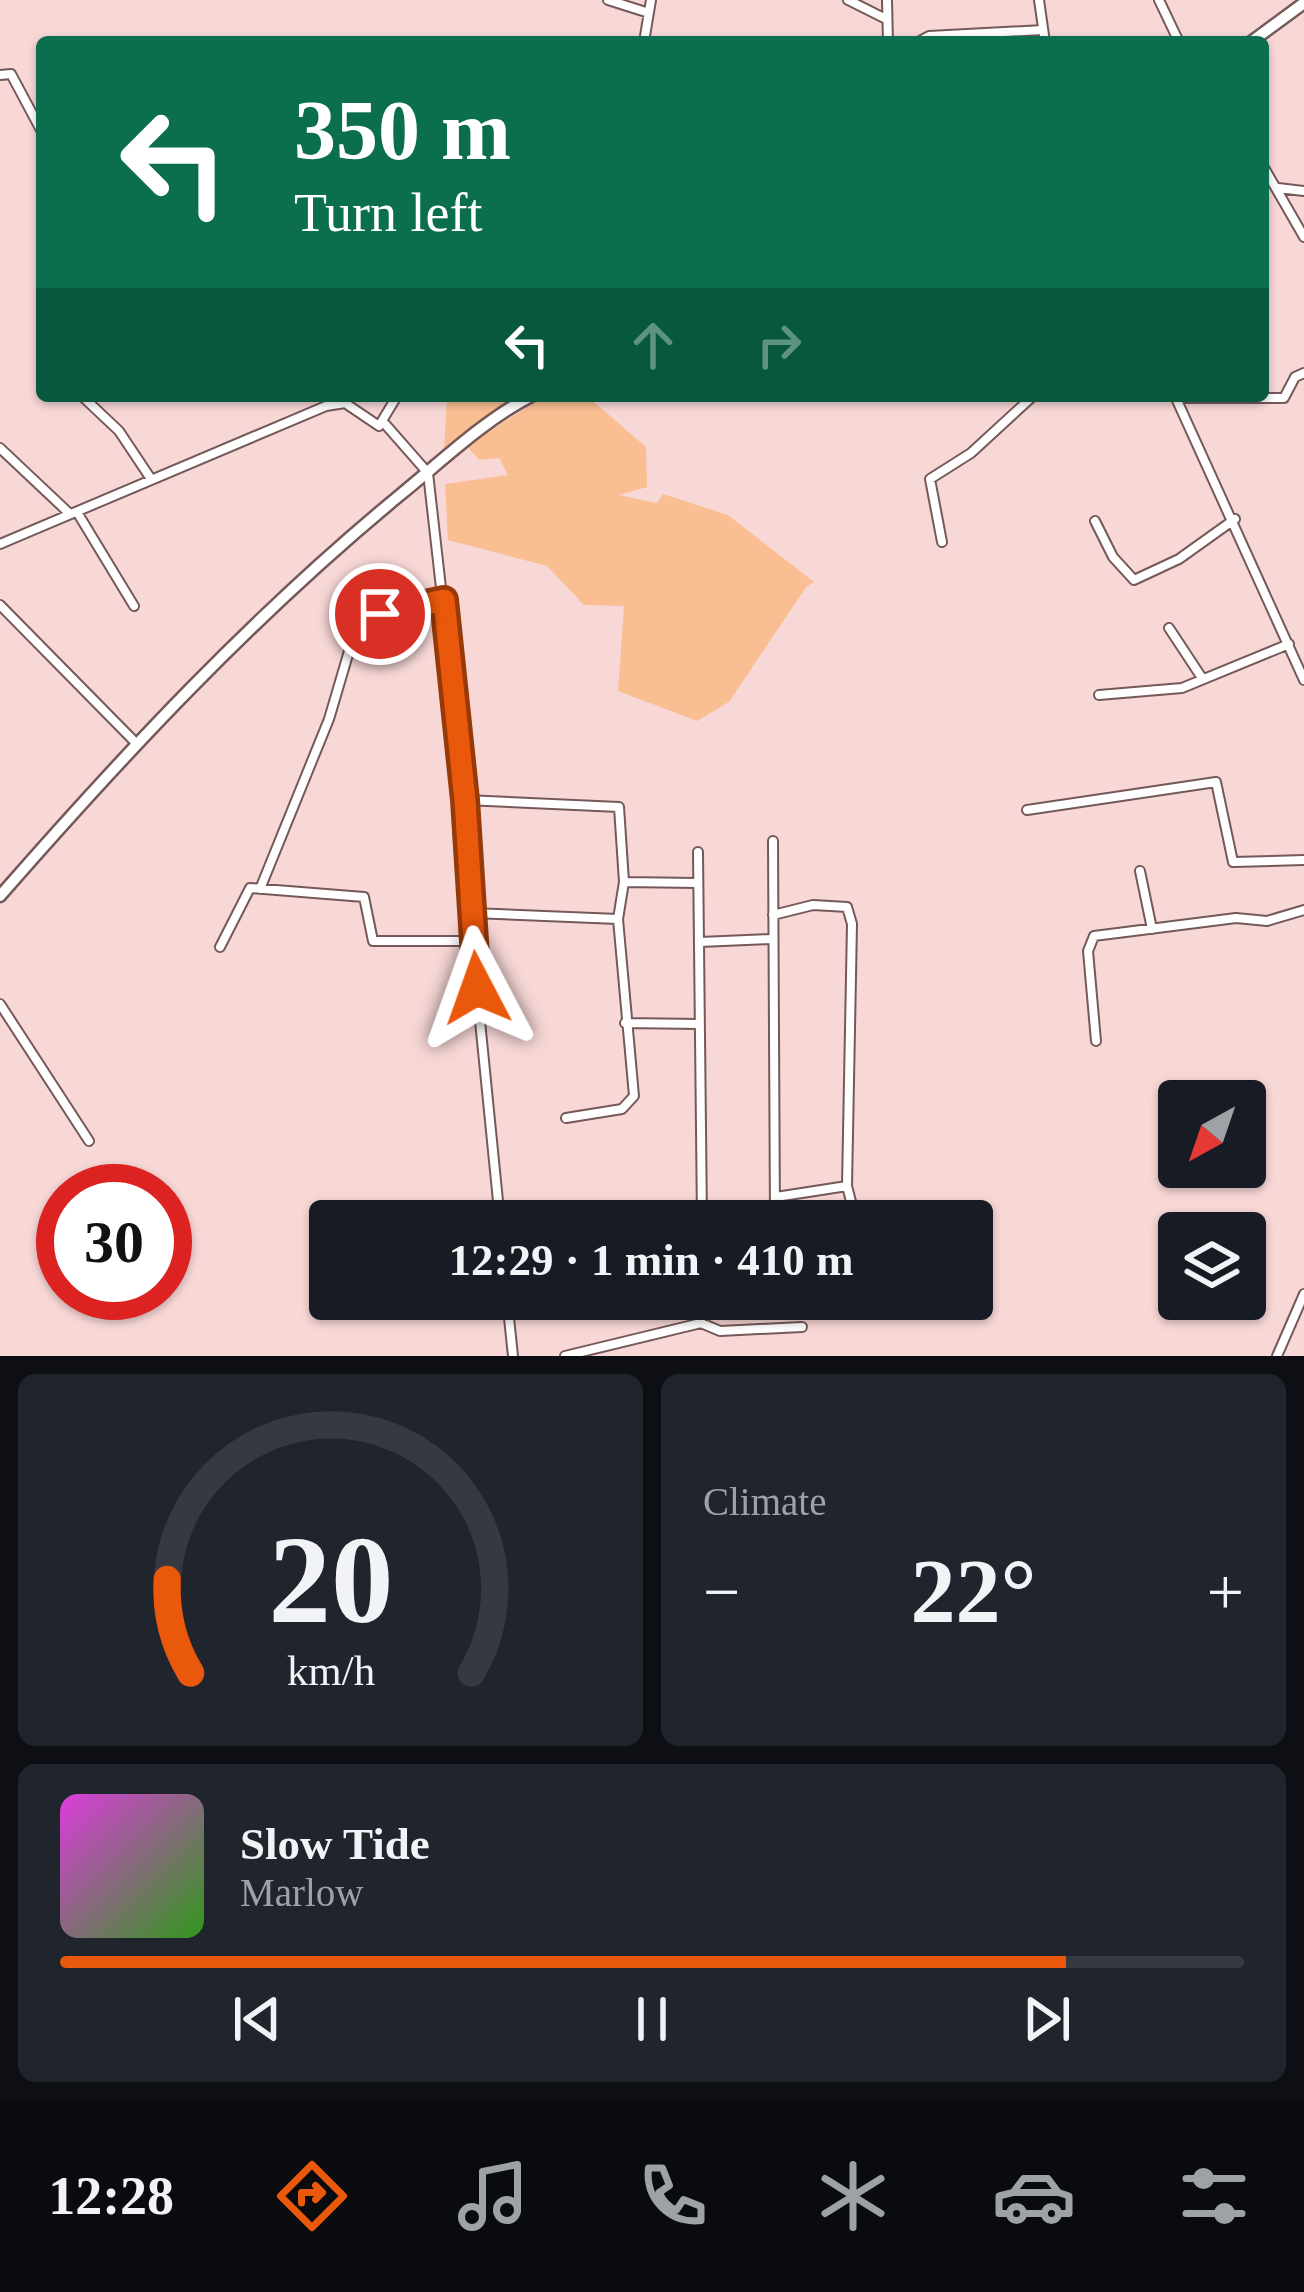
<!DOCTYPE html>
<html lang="en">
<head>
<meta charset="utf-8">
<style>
	body { margin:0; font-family:Georgia,serif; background:#20242c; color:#f1f3f6; height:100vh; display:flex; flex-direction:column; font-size:45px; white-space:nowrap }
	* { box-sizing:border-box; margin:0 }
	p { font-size:39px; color:#9ea1a6 }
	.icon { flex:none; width:66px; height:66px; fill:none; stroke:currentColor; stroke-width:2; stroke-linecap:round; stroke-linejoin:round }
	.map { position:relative; height:1356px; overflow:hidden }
	.panel { display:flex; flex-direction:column; gap:18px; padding:18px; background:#0d0f14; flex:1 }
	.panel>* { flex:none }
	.top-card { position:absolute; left:36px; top:36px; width:1233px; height:366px; border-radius:12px; box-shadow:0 3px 9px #0004; background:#0b6e4f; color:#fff; overflow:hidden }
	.needle { width:78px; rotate:220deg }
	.controls { position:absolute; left:1158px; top:1080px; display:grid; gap:24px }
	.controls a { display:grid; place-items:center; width:108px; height:108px; border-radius:12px; background:#171b24; box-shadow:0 3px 9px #0004; font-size:60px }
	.speed { position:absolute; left:36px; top:1164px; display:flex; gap:24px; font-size:60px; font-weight:700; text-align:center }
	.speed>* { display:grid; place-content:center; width:156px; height:156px; border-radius:50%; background:#171b24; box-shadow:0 3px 9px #0004; line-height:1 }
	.speed .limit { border:18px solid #d22; background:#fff; color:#111 }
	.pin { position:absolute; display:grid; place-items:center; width:102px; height:102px; color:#fff; margin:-51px; border:6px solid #fff; border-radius:50%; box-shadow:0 3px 12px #0007 }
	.me { position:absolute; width:132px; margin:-66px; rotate:356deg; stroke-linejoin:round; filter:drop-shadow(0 0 9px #0008) }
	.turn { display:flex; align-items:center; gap:42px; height:252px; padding:0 60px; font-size:54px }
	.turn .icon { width:156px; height:156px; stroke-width:2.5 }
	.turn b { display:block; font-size:84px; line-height:102px }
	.lanes { display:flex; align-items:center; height:114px; padding:0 60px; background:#0003; justify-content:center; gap:60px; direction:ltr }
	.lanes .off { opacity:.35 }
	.big { font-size:90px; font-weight:600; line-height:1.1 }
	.panel .card { flex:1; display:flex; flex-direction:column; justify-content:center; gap:18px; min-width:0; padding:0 42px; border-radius:18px; background:#20242c }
	.panel .dial { align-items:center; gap:0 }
	.dial svg { height:312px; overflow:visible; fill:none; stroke:#363941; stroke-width:7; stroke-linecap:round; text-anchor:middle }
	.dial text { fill:#f1f3f6; stroke:none }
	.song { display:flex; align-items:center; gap:36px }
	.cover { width:144px; height:144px; border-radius:18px; background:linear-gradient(135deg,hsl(300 70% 55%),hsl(110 70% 35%)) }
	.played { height:12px; border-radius:6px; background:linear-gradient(90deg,#ea580c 85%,#363941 85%) }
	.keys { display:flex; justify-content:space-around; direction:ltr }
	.heat { display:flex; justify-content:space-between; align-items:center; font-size:66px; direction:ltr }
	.panel .tiles { flex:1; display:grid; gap:18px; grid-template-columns:1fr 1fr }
	.card:last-child { grid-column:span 2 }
	.trip { position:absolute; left:309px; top:1200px; width:684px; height:120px; border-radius:12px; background:#171b24; box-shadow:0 3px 9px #0004; font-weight:600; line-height:120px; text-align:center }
	.dock { display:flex; height:192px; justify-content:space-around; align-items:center; background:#090b0e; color:#9ea1a6 }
	.dock .icon { width:84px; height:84px }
	.dock .active { color:#ea580c }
	.dock b { font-size:54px; color:#f1f3f6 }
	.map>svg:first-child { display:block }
	.green { fill:#f9bf93 }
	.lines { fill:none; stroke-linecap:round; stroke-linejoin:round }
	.minor-casing { stroke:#745958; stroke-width:12 }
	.tertiary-casing { stroke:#745958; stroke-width:15 }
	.minor { stroke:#fff; stroke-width:8 }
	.tertiary { stroke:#fff; stroke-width:10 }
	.route-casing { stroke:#983908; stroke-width:30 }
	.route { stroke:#ea580c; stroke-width:21 }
</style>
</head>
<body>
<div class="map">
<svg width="1304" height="1356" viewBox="0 0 1304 1356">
	<rect width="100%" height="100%" fill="#f8d8d7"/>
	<path class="green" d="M447 396H525L444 449Z
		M544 396H587L646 447 647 487 619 495 657 503 663 494 728 515 814 582 806 587 729 702 697 721 618 691 624 606 584 605 547 566 448 540 445 484 508 475 499 458 479 460 467 446Z"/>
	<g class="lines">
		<g class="minor-casing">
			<path id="minor" d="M608 0 649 13
				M848 0 886 19
				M887 0 888 42
				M1039 0 1045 42
				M1159 0 1179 42
				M644 42 651 0
				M918 42 929 36 1043 30
				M0 75 11 74 42 132
				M1263 166 1304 237
				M1278 188 1304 191
				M82 396 119 431 151 479
				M1175 396 1304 680
				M1176 398H1284L1295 377 1304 373
				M385 424 428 473 465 800 472 941 500 1221
				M0 448 70 514
				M77 512 134 606
				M1095 521 1113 557 1134 580 1179 559 1235 519
				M942 542 930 479 971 453 1033 396
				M0 544 326 406 345 403 379 426 397 396
				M0 605 135 742
				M1169 628 1202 678
				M1099 695 1182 688 1289 644
				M465 800 619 807 624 882 618 919 634 1096 622 1109 566 1118
				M1027 810 1216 782 1233 862 1304 860
				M773 841 775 1221
				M698 852 702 1221
				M1140 871 1152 929
				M624 882 698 883
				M260 889 329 719 357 624 444 600
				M472 913 618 919
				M773 915 813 905 847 907 852 924 847 1186 856 1221
				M700 942 770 939
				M220 947 250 888 364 897 373 941H472
				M0 1004 89 1141
				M625 1023 699 1024
				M1096 1041 1088 951 1094 936 1236 918 1267 921 1304 910
				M776 1197 847 1186
				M711 1221 774 1218
				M507 1299 513 1356
				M701 1299V1323
				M565 1356 701 1323 720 1331 802 1327
				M1277 1356 1304 1294"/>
		</g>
		<g class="tertiary-casing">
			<path id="tertiary" d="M1251 42 1304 3
				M0 896C125 753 253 616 400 495 442 461 483 421 531 396"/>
		</g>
		<use href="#minor" class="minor"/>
		<use href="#tertiary" class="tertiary"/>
	</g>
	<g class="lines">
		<g class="route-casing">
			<path id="route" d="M380 614 444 600 465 800 477 988"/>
		</g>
		<use href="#route" class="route"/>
	</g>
</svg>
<div class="controls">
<a><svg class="needle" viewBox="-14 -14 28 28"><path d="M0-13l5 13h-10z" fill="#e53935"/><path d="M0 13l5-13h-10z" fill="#9ea1a6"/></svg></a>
<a><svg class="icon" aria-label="layers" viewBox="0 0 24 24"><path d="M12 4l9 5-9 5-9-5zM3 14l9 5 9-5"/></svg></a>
</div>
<div class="speed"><div class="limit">30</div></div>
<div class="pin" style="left:380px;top:614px;background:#d93025"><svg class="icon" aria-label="arrive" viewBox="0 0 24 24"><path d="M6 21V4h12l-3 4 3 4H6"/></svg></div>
<svg class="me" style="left:477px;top:988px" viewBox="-20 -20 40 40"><path d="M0-17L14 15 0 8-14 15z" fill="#ea580c" stroke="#fff" stroke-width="4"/></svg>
<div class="trip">12:29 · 1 min · 410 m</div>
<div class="top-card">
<div class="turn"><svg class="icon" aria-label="left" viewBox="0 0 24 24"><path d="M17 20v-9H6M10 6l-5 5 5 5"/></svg><div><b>350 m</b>Turn left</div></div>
<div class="lanes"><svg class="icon" aria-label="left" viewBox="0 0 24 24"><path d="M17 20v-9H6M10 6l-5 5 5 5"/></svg><svg class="icon off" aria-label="ahead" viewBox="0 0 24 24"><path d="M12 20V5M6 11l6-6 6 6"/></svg><svg class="icon off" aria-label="right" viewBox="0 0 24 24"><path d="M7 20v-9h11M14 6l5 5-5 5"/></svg></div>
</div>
</div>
<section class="panel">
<div class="tiles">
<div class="card dial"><svg viewBox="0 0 100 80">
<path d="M14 69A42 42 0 1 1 86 69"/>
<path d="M14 69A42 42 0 0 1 8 45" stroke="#ea580c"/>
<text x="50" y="56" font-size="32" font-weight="700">20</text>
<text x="50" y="72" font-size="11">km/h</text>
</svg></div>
<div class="card"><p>Climate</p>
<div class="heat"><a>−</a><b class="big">22°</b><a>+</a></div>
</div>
<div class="card">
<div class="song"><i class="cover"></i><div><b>Slow Tide</b><p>Marlow</p></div></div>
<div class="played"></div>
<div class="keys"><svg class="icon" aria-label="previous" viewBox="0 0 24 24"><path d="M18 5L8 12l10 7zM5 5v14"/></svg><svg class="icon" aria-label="pause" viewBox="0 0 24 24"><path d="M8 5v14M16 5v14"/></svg><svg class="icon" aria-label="next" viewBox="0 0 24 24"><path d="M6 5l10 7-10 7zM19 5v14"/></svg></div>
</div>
</div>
</section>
<nav class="dock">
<b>12:28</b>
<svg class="icon active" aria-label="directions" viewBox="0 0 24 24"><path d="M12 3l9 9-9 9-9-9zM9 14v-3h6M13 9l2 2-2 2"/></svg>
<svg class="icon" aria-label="music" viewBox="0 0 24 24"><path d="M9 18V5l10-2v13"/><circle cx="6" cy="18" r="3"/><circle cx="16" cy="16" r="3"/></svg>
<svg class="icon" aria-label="phone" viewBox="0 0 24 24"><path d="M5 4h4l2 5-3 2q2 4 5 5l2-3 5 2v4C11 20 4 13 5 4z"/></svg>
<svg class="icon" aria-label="climate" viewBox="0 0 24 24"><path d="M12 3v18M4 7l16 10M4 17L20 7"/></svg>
<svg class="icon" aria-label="car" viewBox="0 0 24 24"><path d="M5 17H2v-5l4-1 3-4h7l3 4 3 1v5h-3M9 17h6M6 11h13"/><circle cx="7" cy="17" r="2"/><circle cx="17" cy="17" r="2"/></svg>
<svg class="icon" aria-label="filters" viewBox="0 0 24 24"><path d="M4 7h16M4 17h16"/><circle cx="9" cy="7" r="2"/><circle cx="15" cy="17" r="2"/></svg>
</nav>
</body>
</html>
